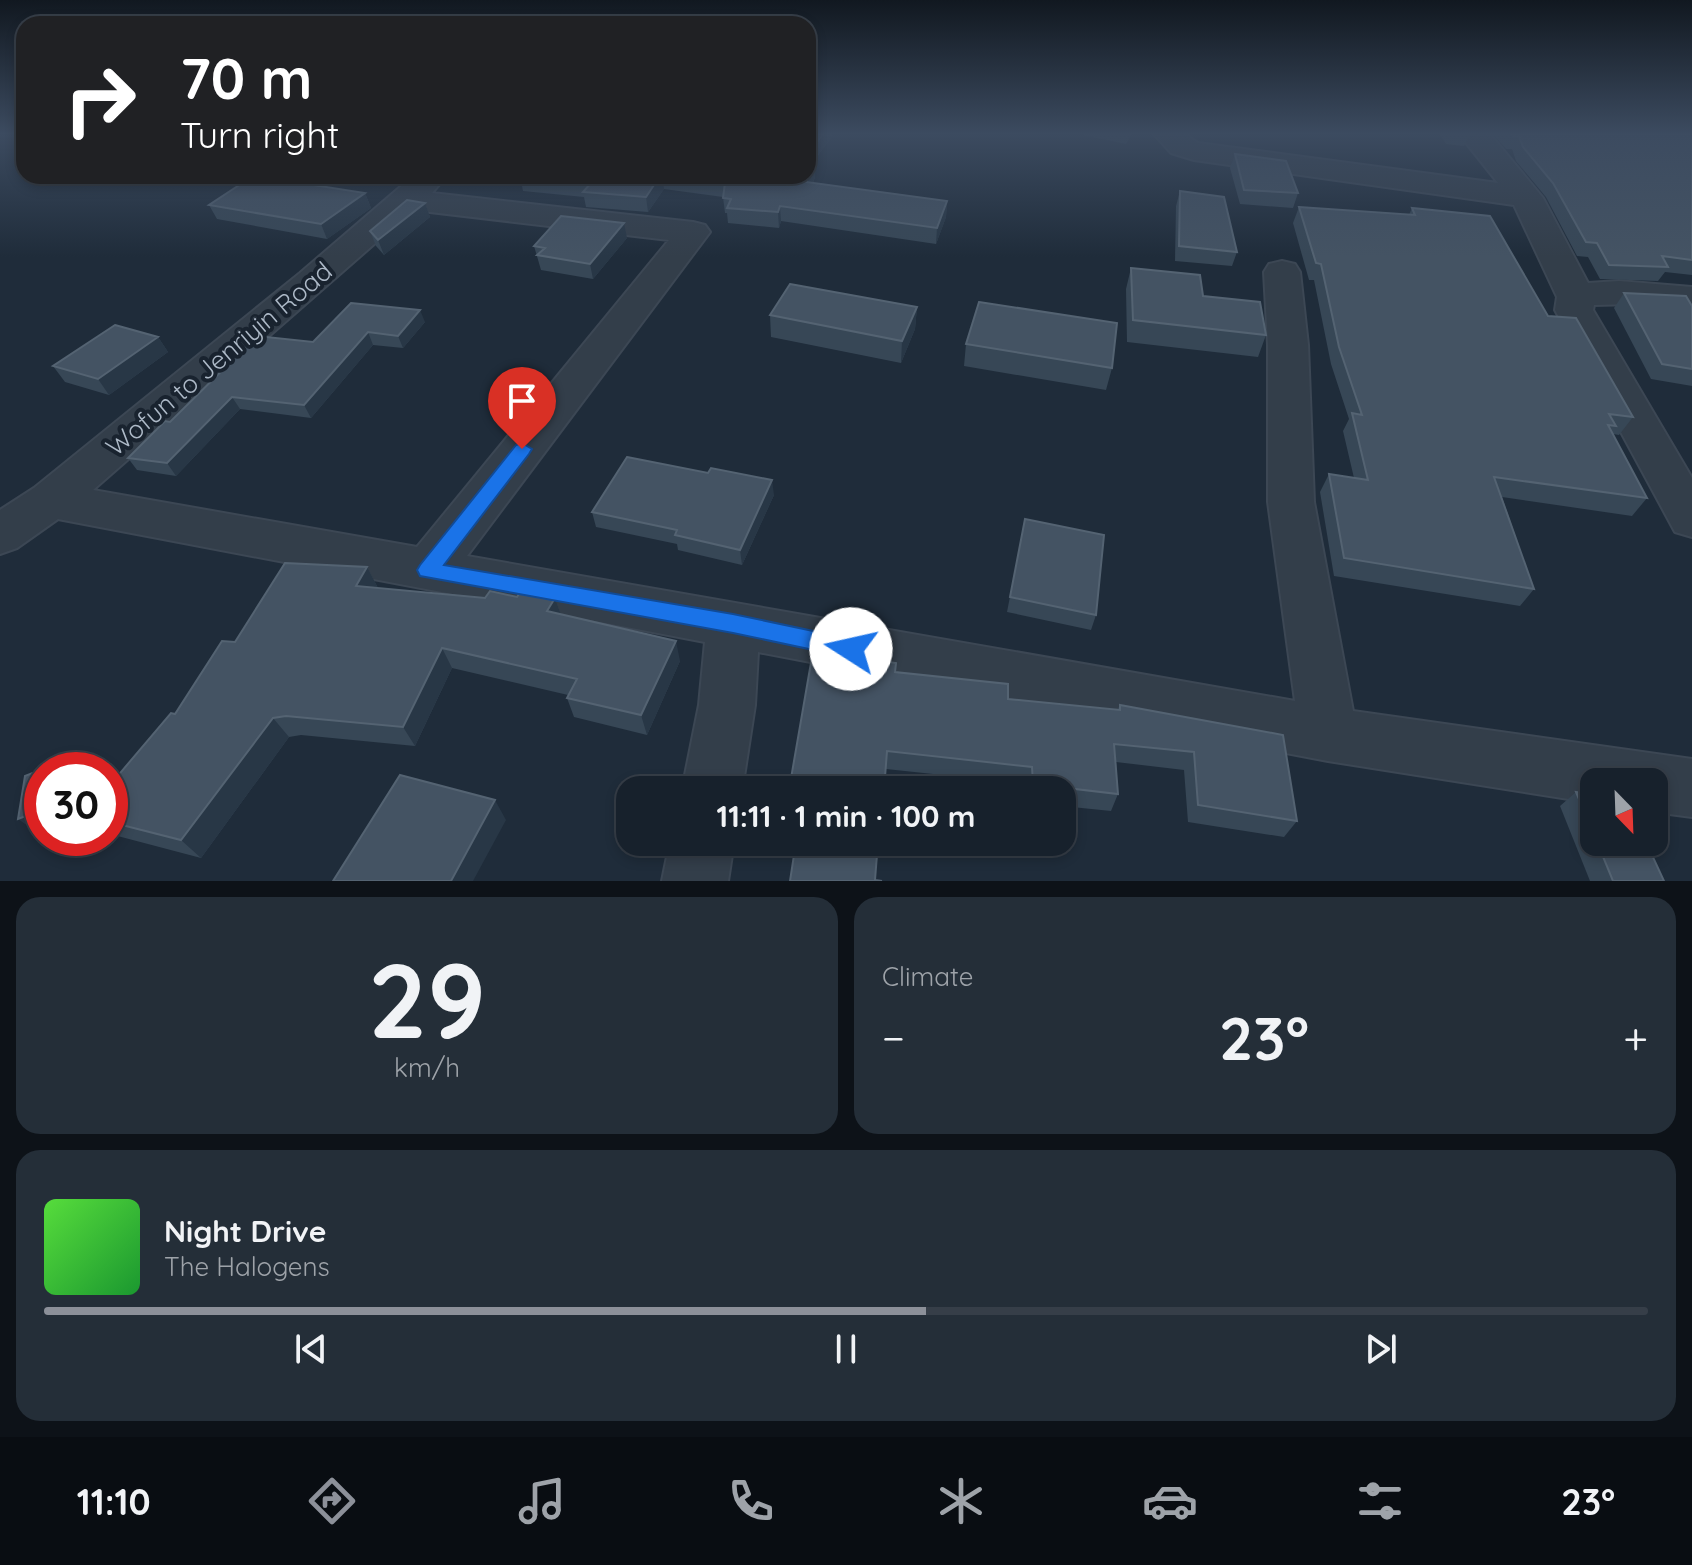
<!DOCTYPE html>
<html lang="en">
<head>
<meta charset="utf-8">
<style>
	body { margin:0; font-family:Quicksand,sans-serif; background:#242e38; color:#f1f3f6; height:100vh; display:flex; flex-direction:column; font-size:30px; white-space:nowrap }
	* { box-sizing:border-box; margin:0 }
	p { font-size:26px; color:#9ea3a9 }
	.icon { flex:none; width:44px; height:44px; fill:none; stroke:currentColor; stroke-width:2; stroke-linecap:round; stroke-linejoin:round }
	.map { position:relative; height:881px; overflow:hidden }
	.sheet { display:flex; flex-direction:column; gap:16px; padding:16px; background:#0d1218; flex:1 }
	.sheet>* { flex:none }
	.banner { position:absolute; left:16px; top:16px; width:800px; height:168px; border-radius:24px; box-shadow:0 4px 12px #0003,0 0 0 2px #363e48; background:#202124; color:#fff; overflow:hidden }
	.needle { width:52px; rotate:157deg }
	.controls { position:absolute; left:1580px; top:768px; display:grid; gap:16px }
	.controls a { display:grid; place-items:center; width:88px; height:88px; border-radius:16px; background:#17212c; box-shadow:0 4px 12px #0003,0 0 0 2px #363e48; font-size:40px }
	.speed { position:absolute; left:24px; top:752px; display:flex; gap:16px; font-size:40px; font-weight:700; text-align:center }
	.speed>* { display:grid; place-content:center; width:104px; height:104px; border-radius:50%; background:#17212c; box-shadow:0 4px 12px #0003,0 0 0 2px #363e48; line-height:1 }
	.speed .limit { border:12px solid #d22; background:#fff; color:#111 }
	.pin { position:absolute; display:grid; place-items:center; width:68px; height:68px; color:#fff; margin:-82px -34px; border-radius:50% 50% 50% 0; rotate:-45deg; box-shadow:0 0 8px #0007 }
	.pin .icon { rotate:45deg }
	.me { position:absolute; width:88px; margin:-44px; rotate:280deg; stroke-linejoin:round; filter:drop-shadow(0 0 6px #0008) }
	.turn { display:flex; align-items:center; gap:28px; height:168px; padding:0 32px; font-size:36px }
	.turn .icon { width:104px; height:104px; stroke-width:2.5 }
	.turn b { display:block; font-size:56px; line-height:68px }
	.big { font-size:60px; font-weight:700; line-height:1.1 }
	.sheet .widget { flex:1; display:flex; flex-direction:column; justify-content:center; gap:12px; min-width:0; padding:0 28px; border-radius:24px; background:#242e38 }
	.sheet .dial { align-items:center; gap:0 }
	.dial b { font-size:104px; line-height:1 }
	.song { display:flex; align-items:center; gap:24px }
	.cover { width:96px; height:96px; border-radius:12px; background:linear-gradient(135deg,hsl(110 70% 55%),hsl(130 70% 35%)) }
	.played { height:8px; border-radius:4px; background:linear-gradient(90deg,#8c9099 55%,#363e48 55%) }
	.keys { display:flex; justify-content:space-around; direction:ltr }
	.heat { display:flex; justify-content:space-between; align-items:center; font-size:44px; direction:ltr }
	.sheet .tiles { flex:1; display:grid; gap:16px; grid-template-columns:1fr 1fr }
	.widget:last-child { grid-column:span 2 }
	.trip { position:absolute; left:616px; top:776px; width:460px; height:80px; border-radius:24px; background:#17212c; box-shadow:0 4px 12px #0003,0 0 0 2px #363e48; font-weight:700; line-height:80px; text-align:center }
	.tabs { display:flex; height:128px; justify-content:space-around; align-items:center; background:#090d12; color:#9ea3a9 }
	.tabs .icon { width:56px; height:56px }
	.tabs .selected { color:#8c9099 }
	.tabs b { font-size:36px; color:#f1f3f6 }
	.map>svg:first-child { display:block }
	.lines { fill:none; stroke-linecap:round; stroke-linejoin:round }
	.minor-casing { stroke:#3c4754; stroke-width:4 }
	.minor { fill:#333e4a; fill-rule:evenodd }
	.wall { fill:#374756 }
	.shaded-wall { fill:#283746 }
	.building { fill:#445363; stroke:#546372; stroke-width:2 }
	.route { fill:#1a73e8; stroke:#114b97; stroke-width:2 }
	.labels { text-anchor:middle; stroke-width:8; stroke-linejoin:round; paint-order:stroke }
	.street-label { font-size:26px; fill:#adb9c7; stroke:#19232f }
</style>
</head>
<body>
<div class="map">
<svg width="1692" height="881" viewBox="0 0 1692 881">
	<rect width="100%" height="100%" fill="#1f2c3a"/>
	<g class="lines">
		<g class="minor-casing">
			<path id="minor" d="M1154 134H1186L1198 143 1498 183 1459 134H1490L1543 198 1588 283 1619 281 1692 287V309L1634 304 1594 305 1593 310 1692 478V537L1675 532 1555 310 1557 297 1514 205 1194 160 1171 153Z
				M413 176H440L443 180 432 193 693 222 705 225 710 232 467 556 1295 701 1268 502V345L1264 272 1269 264 1282 261 1295 264 1300 272 1308 345 1314 502 1353 711 1692 759V817L1654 812V782H1594V803L1328 761 758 652 755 705 742 790H682L699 705 705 642 58 519 17 548 0 554V510L34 488 300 273ZM413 210 669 240 417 547 93 490Z
				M670 842H734L728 881H662Z"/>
		</g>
		<use href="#minor" class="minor"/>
	</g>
	<path class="wall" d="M808 134H834L813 162 815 177 813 183 947 201 946 217 936 244 781 221 779 228 728 223 727 213H725L723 197 664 189 648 212 586 207 584 197 523 191 520 176H808Z
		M1084 134H1132L1126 144 1083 135Z
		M1440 134H1470L1464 146 1446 144Z
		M1493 134H1692V275L1665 272 1658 281 1600 279 1588 257 1577 256 1546 197 1516 161 1512 149H1506Z
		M1235 154 1298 193 1293 208 1240 204 1230 168Z
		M1180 191 1237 252 1232 266 1175 261 1176 206Z
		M365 193 371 208 327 239 217 219 209 205Z
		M425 203 430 217 384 255 376 246 370 231Z
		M1299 207 1409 215 1412 208 1548 316 1633 417 1619 435 1613 434 1647 498 1632 516 1502 497 1534 589 1520 606 1334 576 1320 492 1329 474 1354 478 1343 431 1349 419 1331 364 1314 280H1309L1293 223Z
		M627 238 593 279 541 270 534 246Z
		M1131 268 1203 296 1266 335 1258 357 1127 342 1126 289Z
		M1624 293 1692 306V386L1651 379 1614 308Z
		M917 307 915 329 901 363 771 337 770 315Z
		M425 322 403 348 373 345 311 418 240 409 176 476 137 470 128 458 313 342Z
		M158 337 168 352 109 395 65 382 53 366Z
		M966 344 1112 368 1106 390 964 366Z
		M774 495 742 565 678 550 677 544 596 527 592 512Z
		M1025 519 1096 615 1091 630 1007 612Z
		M367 567 378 588 485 598H555L561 615 680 661 647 735 574 717 567 698 568 695 452 668 415 746 301 735 289 737 201 858 110 834V785L175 714 235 642Z
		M896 672 1008 699 1117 710 1120 705 1297 821 1284 837 1188 822 1184 770 1116 762 1118 794 1111 811 1062 806V790H1028L1027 784 886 769 884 790H789Z
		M1576 792 1594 795V842H1646L1664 881H1590L1560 806Z
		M781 842H879L875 880 790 881 795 853 782 852Z"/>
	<path class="shaded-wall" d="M823 134H834L808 168V153Z
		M815 162V177L807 197 806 182Z
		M660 176H662L664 189 648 212 646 197Z
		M365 193 371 208 327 239 321 224Z
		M947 201 946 217 936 244 937 228Z
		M425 203 430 217 384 255 378 240Z
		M780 206 781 221 779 228 778 212Z
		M624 223 627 238 593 279 590 264Z
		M917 307 915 329 901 363 902 341Z
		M420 310 425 322 403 348 398 336Z
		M368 332 373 345 311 418 304 405Z
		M158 337 168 352 109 395 98 379Z
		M232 397 240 409 176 476 167 463Z
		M772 480 774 495 742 565 740 550Z
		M367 567 378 588 356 586Z
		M555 598 562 618 547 611Z
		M676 641 680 661 647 735 641 715Z
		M442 648 452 668 415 746 403 727Z
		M273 718 289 737 201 858 181 840Z
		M69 759 78 767 77 770H68Z
		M495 800 506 820 473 881H451Z
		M42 810V821L28 826 18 819Z"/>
	<path class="building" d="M808 134H823L808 153Z
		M1511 134H1692V260L1662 256 1668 267 1609 265 1597 243 1586 242 1553 183 1523 147 1519 136H1513Z
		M1235 154 1286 161 1298 193 1244 190Z
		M808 161 815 162 806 182 947 201 937 228 780 206 778 212 727 208 731 199 723 198 725 183 675 176H808Z
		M253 176H256L365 193 321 224 209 205Z
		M522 176H660L646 197 583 192 591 183Z
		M1180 191 1224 197 1237 252 1179 246Z
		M407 200 425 203 378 240 370 231Z
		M1299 207 1415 215 1412 208 1490 216 1548 316 1576 318 1633 417 1609 414 1616 426 1608 425 1647 498 1494 477 1534 589 1344 558 1329 474 1368 480 1352 413 1362 415 1339 347 1321 264 1316 263Z
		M561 216 624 223 590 264 537 255 545 248 534 246Z
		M1131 268 1200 275 1203 296 1260 302 1266 335 1133 320Z
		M790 284 917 307 902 341 770 315Z
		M1624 293 1686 296 1692 306V369L1662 364Z
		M979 302 1117 323 1112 368 966 344Z
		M351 303 420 310 398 336 368 332 304 405 232 397 167 463 128 458 165 421 170 422 257 336 313 342Z
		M115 325 158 337 98 379 53 366Z
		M627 457 708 473 711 468 772 480 740 550 675 535 677 530 592 512Z
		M1025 519 1104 535 1096 615 1010 597Z
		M285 563 367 567 356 586 485 598 490 591 517 597 521 591 555 598 547 611 676 641 641 715 567 698 577 679 442 648 403 727 286 716 273 718 181 840 110 822V785L171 713 175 714 222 641 235 642Z
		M813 651 896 663 895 672 1008 684V699L1120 710V705L1283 735 1297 821 1198 805 1194 752 1114 744 1118 794 1033 784 1032 767 887 751 884 790H789Z
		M69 759 68 770H42V810L18 819 25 776Z
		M400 775 495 800 451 881H333Z
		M1576 792 1594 795V835Z
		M796 842H878L875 880 882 881H790Z
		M1597 842H1646L1664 881H1613Z"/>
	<linearGradient id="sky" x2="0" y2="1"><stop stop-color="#111820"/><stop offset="0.52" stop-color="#3c4b60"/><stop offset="1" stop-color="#3c4b60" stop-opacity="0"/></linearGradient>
	<rect width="1692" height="257" fill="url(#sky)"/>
	<path class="route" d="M522 443 532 449 529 454 444 565 733 614 851 639 859 642 863 649 859 655 851 658 733 633 420 576 417 570 420 565 516 445Z"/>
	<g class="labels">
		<g class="street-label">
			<text transform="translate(219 359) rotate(-40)" y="9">Wofun to Jenriyin Road</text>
		</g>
	</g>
</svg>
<div class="controls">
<a><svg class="needle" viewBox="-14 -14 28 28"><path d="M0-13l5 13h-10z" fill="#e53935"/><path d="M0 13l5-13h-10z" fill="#9ea3a9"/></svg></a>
</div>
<div class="speed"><div class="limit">30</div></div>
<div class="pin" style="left:522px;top:449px;background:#d93025"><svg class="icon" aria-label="arrive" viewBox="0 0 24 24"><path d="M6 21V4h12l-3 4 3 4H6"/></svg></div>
<svg class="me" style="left:851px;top:649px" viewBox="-20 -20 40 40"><circle r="19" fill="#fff"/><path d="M0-13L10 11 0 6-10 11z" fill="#1a73e8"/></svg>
<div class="trip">11:11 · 1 min · 100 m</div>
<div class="banner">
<div class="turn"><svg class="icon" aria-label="right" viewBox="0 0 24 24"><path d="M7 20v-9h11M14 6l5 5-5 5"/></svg><div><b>70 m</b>Turn right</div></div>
</div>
</div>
<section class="sheet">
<div class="tiles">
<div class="widget dial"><b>29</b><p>km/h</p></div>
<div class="widget"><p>Climate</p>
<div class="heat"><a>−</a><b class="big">23°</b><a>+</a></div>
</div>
<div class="widget">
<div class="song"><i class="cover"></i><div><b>Night Drive</b><p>The Halogens</p></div></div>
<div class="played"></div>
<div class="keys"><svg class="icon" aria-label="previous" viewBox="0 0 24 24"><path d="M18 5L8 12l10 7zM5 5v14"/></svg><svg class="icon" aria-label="pause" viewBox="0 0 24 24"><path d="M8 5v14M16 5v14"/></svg><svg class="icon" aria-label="next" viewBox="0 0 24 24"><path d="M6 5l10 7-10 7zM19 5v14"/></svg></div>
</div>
</div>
</section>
<nav class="tabs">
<b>11:10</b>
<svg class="icon selected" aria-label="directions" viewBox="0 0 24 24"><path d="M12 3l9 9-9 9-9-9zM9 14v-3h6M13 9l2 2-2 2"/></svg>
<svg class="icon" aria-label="music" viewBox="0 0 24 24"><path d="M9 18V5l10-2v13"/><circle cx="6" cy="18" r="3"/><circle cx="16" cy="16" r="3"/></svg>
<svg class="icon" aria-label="phone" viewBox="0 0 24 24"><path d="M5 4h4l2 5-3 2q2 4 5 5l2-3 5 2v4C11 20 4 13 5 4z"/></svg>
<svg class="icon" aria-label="climate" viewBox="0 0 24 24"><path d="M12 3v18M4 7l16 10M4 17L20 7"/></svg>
<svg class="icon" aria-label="car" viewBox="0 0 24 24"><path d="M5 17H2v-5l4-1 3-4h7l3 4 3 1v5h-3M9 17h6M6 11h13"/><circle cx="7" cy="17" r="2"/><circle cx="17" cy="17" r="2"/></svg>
<svg class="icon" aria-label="filters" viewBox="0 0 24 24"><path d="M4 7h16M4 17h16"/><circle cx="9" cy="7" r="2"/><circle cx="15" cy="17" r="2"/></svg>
<b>23°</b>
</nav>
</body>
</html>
